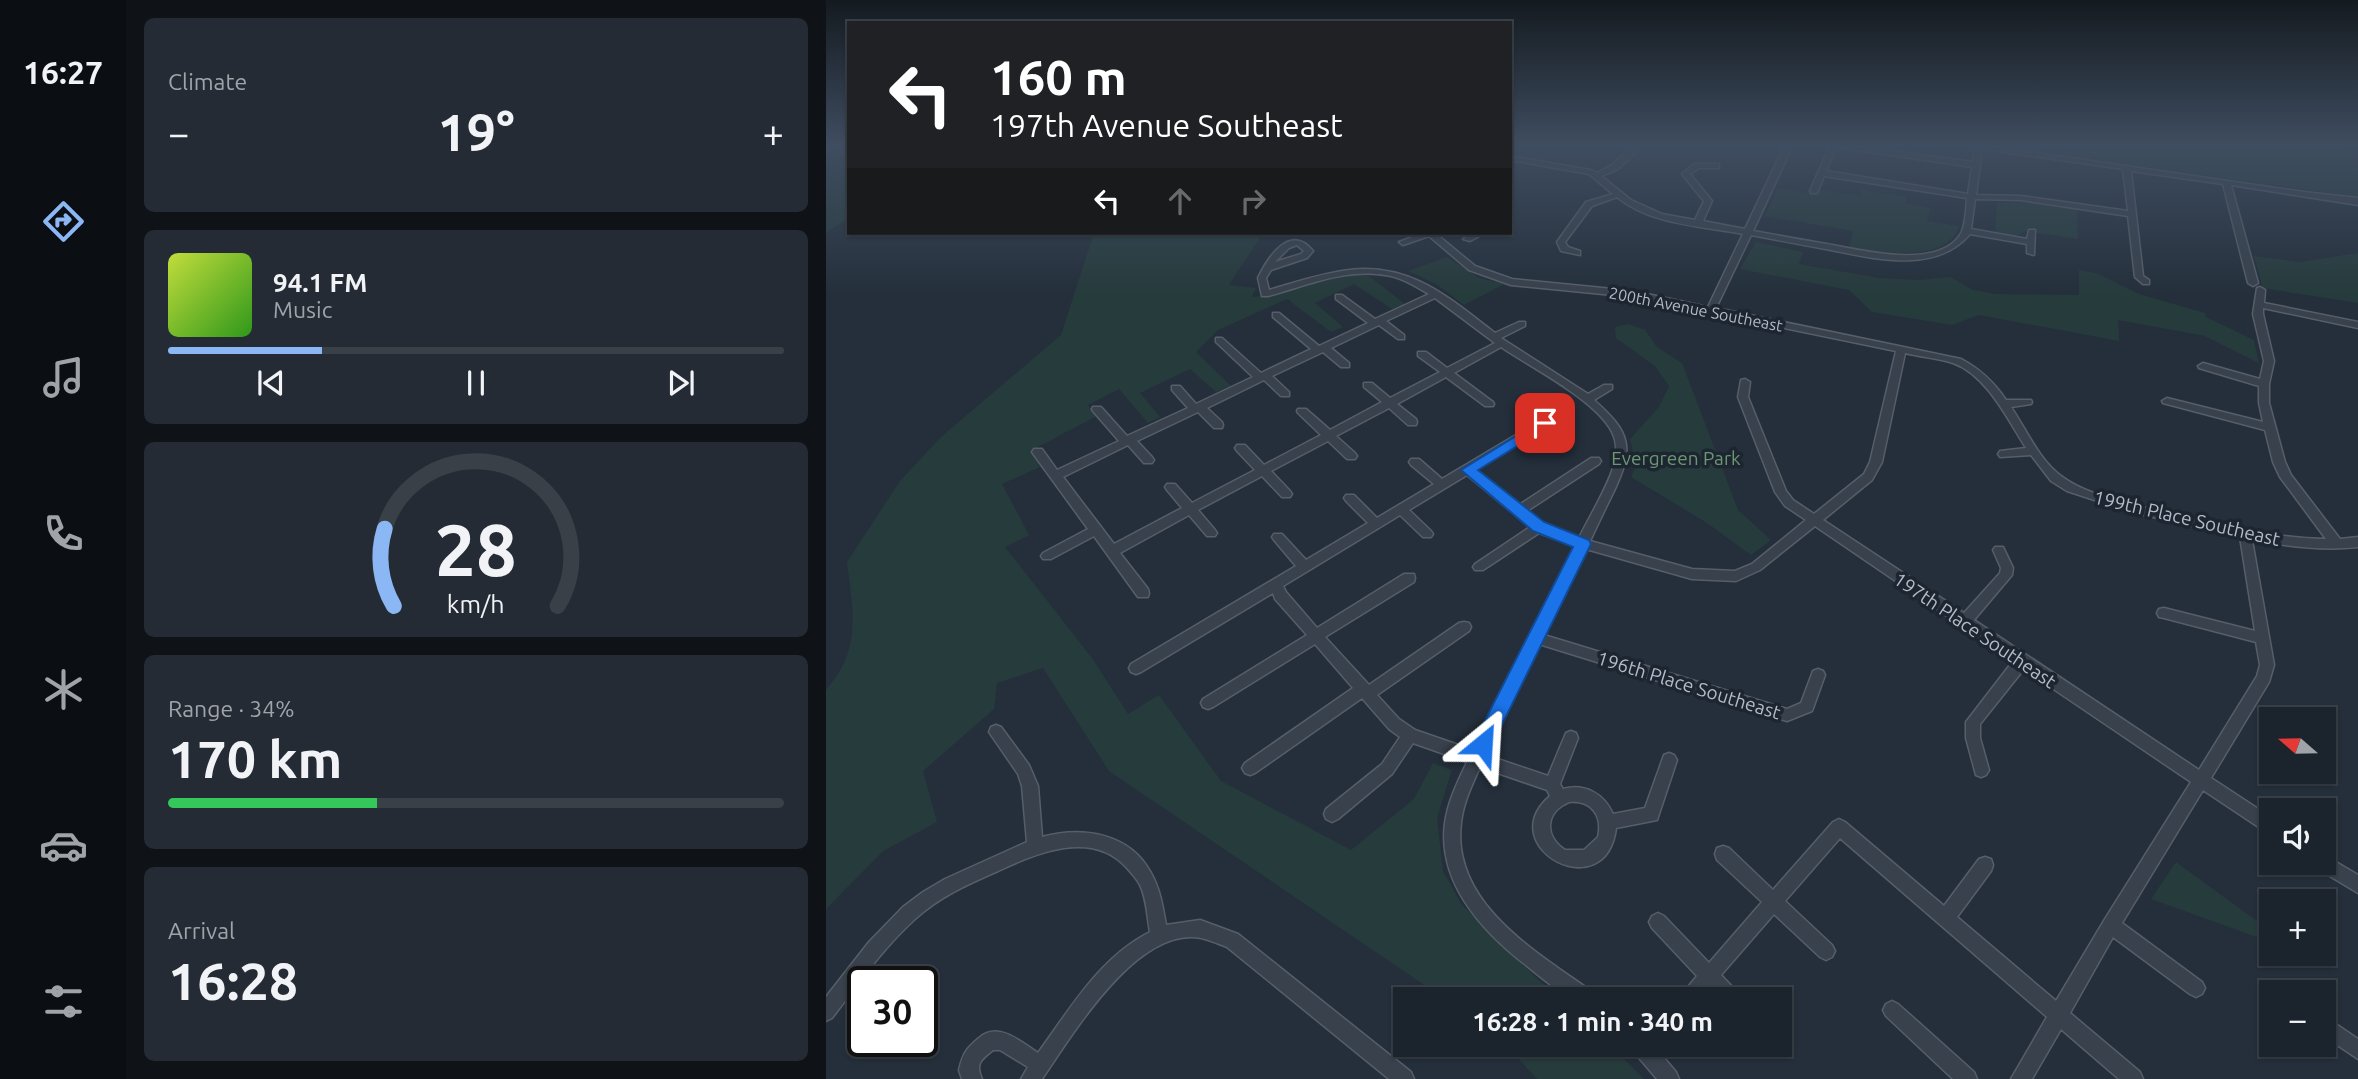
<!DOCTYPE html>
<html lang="en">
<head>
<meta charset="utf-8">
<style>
	body { margin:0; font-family:Ubuntu,sans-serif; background:#242b34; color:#f1f3f6; height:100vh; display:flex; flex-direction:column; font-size:26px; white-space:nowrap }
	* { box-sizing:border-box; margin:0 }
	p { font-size:23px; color:#a0a4a9 }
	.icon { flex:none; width:38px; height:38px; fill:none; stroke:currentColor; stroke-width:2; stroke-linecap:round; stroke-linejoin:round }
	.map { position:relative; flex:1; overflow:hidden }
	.panel { display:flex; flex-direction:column; gap:18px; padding:18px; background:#0f1318; width:700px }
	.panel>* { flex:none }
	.hud { position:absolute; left:21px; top:21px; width:665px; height:214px; border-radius:0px; box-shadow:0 2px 5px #0004,0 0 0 2px #394048; background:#202124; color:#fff; overflow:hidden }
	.needle { width:46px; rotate:290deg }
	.fabs { position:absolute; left:1433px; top:707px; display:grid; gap:14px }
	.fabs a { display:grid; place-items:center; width:77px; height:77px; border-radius:0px; background:#1b232c; box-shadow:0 2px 5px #0004,0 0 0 2px #394048; font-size:35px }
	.speed { position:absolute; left:21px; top:966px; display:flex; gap:14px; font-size:35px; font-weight:700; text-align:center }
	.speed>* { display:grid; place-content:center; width:91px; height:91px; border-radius:50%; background:#1b232c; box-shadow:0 2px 5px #0004,0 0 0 2px #394048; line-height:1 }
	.speed .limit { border:4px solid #111; border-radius:10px; background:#fff; color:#111 }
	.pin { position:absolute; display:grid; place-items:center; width:60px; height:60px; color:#fff; margin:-30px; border-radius:14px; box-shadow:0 4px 10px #0006 }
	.me { position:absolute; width:77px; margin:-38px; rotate:27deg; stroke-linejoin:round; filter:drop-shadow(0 0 5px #0008) }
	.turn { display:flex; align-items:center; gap:24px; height:147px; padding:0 28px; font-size:32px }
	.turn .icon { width:91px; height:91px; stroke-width:2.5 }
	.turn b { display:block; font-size:49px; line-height:60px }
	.lanes { display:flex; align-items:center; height:66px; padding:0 28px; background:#0003; justify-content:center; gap:35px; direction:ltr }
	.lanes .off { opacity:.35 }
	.big { font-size:52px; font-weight:700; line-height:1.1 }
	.panel .card { flex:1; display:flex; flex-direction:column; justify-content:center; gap:10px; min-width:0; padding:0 24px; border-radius:10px; background:#242b34 }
	.panel .dial { align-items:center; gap:0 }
	.dial svg { height:182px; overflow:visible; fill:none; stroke:#394048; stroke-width:7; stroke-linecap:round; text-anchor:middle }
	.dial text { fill:#f1f3f6; stroke:none }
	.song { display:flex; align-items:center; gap:21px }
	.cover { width:84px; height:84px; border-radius:10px; background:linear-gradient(135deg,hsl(70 70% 55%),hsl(110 70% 35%)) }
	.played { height:7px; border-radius:4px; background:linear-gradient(90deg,#8bb7f4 25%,#394048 25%) }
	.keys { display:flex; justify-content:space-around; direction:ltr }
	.heat { display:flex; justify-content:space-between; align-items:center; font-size:38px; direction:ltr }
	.charge { height:10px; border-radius:5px; background:linear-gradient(90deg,#34c759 34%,#394048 0) }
	.trip { position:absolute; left:567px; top:987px; width:399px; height:70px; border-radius:0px; background:#1b232c; box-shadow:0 2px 5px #0004,0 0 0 2px #394048; font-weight:700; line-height:70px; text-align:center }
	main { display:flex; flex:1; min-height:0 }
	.tab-bar { display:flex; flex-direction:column; width:126px; justify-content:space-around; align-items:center; background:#0b0e12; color:#a0a4a9 }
	.tab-bar .icon { width:49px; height:49px }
	.tab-bar .on { color:#8bb7f4 }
	.tab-bar b { font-size:32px; color:#f1f3f6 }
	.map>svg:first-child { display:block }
	.green { fill:#263b3c }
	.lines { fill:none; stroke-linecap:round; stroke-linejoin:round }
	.stream { stroke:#384b62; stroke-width:2 }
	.minor-casing { stroke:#565e69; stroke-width:3 }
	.minor { fill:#38414c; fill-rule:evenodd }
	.route { fill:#1a73e8; stroke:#114b97; stroke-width:2 }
	.labels { text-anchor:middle; stroke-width:7; stroke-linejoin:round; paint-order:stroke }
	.far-street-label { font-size:16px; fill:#b3bbc7; stroke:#1d2630 }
	.park-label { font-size:19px; fill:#6b9774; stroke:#1d2630 }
	.street-label { font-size:19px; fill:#b3bbc7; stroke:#1d2630 }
</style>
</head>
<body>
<main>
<nav class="tab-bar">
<b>16:27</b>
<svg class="icon on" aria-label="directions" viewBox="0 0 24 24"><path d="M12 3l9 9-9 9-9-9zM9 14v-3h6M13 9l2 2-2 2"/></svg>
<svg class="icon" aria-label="music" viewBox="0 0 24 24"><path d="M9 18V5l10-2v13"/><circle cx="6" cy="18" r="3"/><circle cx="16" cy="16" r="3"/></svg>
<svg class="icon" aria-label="phone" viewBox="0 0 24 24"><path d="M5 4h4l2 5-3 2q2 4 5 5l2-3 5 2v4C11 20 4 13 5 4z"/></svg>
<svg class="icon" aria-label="climate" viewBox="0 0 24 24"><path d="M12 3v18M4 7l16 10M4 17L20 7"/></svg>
<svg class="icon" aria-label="car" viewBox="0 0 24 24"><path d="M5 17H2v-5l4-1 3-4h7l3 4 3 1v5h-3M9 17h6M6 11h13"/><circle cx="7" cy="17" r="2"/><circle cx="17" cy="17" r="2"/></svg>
<svg class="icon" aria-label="filters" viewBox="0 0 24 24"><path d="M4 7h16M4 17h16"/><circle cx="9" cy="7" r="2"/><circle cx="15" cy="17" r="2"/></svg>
</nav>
<section class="panel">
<div class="card"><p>Climate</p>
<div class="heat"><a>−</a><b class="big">19°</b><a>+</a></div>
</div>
<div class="card">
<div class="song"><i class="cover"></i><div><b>94.1 FM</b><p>Music</p></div></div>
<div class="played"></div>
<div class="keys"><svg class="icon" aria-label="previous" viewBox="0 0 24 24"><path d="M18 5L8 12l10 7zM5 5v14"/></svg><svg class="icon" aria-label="pause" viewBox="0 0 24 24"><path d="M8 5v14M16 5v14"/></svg><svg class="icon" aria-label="next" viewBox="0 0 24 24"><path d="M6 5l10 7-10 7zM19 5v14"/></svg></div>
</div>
<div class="card dial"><svg viewBox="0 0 100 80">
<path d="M14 69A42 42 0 1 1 86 69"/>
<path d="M14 69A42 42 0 0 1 10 35" stroke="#8bb7f4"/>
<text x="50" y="56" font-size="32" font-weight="700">28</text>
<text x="50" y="72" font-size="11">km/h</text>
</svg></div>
<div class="card"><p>Range · 34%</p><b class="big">170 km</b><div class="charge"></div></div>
<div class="card"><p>Arrival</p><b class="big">16:28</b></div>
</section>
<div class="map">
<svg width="1532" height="1079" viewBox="0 0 1532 1079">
	<rect width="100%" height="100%" fill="#242f3b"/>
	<path class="green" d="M0 145H23V218L0 233Z
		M1173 145H1520L1532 168V197Z
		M952 188 991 195 993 190 1034 196 1036 190 1080 197 1079 203 1104 208 1101 221 1133 226C1122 264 1052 252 1023 247L1027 231 939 216Z
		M1198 202 1251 210 1252 239 1199 231 1192 236 1169 232 1171 203Z
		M268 233H437L403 285 430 288 426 297C465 293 500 277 539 273L579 304 566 309 528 284 489 303 517 327 505 332 461 299 392 330 370 352 405 386 390 392 364 369 314 393 334 417 322 423 293 389 262 405 271 416 204 451 214 467 176 484 203 535 179 547 266 658 302 714 333 695 395 781 525 850 588 799 607 763 626 770 611 818 617 871 636 905 732 999H619L283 771 217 668 171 683 168 709 97 771 111 822 57 851 0 909V690C36 649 27 612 21 562L74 481 115 437 235 335Z
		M930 242 977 252 973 264 1053 278 1092 280 1124 277 1147 290 1170 294 1253 295V270L1270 273 1313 294 1379 313 1380 317 1428 340 1433 363 1379 336 1292 320 1293 341 1153 315 1126 325 1046 312 1023 290 914 269Z
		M1532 253V303L1437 288 1428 256 1474 262Z
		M621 257 653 278 678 284 638 305 610 284 582 271Z
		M802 324 819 330 831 347 856 363 912 510 945 540 925 555 881 523 805 477 810 466 804 439 833 407 843 386 829 366 790 338 789 327Z
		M1350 862 1443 930 1439 940 1325 899Z
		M680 1045H784L818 1079H711Z"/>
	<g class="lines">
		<path class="stream" d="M0 148 16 145"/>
		<g class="minor-casing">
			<path id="minor" d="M959 145H967L927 231C951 235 976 240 1001 244 1034 250 1111 270 1134 235 1140 226 1140 209 1141 198L998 176 991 193H985L984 191 1004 145H1025L1147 162 1149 148 1138 145H1156L1478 192 1532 198V205L1405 185 1432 283 1427 286 1422 283 1397 184 1305 171 1317 276 1323 280V284H1317L1309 277 1302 216 1195 200 1149 199 1145 229 1201 239 1203 230H1209L1208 255 1201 253V244L1144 234C1110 274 1050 259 1005 250 978 245 951 240 925 235L890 308 1135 359C1154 369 1168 382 1180 400H1205L1206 402 1205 404 1185 407C1200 429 1213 460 1235 476 1259 494 1292 500 1320 508 1379 522 1440 538 1500 539L1454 477 1447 462 1439 430 1337 403 1336 401 1341 398 1437 422 1433 403V386L1373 368 1372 366 1377 363 1434 379 1438 361 1427 314 1431 288 1434 287 1439 290 1438 303 1532 322V328L1437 308V314L1448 361 1443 384V403L1459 462 1465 475 1514 539 1532 537V547C1497 551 1462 546 1426 540L1448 665 1443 682 1385 778 1446 818V836L1377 790 1296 923 1376 982 1379 988 1376 994 1370 997 1364 994 1287 937 1244 1013 1314 1072 1317 1079H1293L1235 1029 1206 1079H1185L1221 1017 1014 838 959 901 1006 945 1009 951 1006 957 1000 960 994 957 948 914 895 975 912 993 915 999H894L884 989 875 999H854L857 993 871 976 826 928 823 922 826 916 832 913 838 916 883 963 936 902 891 860 889 854 891 848 897 846 903 848 947 890 1007 822 1013 819 1019 822 1118 906 1153 859 1159 857 1165 859 1167 865 1165 871 1131 917 1230 1001 1279 919 1365 782 1198 669 1154 724V738L1163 770 1160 775 1155 777 1150 775 1140 738V722L1187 661 989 526 934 570 910 581 866 579 760 549 718 635 961 709 975 703 987 671 992 669 997 671 999 675 986 711 961 721 713 644 660 755 722 776 740 733 745 731 750 733 752 738 734 784 737 789C759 783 778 794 787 814L819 808 838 755 843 753 848 755 851 760 831 820 790 828C780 909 665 847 724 796L721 790 654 767C646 785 637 803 635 823 625 904 712 953 768 993L771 999C764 999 756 1000 749 999 739 998 710 973 701 966 657 932 611 883 619 823 622 801 632 781 641 762L587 743 566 774 512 819 506 822 500 819 498 814 500 809 556 764 574 737 563 729 536 698 429 773 424 775 419 773 416 768 419 763 527 688 489 644 387 707 382 709 377 707 375 703 377 699 481 635 449 599 447 593 315 672 310 674 305 672 303 668 305 664 470 566 448 540 446 537 448 534H456L480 560 542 523 520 501 518 498 520 495H528L551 518 608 484 585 465 583 462 585 459H593L616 479 715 420H723L724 423 723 426 650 470 693 505 765 458H773L775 461 773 464 701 511C717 525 733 532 753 538 762 519 784 483 788 464 791 454 791 442 786 432 770 400 706 368 675 347L628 373 667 402 668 404 667 406H659L620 377 571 404 590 419 591 422 590 425H582L563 408 510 436 529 453 531 456 529 459H521L502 441 445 471 464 491 466 494 464 497H456L436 476 372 510 389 530 391 533 389 536H381L363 515 294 553 322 589 323 593 322 597H312L268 536 225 559H217L215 556 217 553 262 529 206 452 208 449H216L231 470 293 441 267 411 266 409 267 407H275L301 436 362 408 346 390V386H354L370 404 427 377 390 342V338H396L435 373 485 349 447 317V313H453L493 346 542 323 510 299V295H516L549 319 603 294C589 286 575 277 559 275 520 268 479 286 442 296H436L432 278C442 257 464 223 487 251L481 258 445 270 440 278 443 290C467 283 491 275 516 271 581 260 621 296 669 333L693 322H699V326L675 338 762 394 778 385H786V389L768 400C804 432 809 447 788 491 780 507 772 524 764 541L866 569 909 571 926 564 980 520 959 506 949 492 912 397 915 380 919 379 924 382 922 397 960 491 967 500 988 514 1038 474 1044 462 1070 351 807 297 685 285 643 270 603 236 577 245 573 242 597 233H609L649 266 686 279 807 291 882 307 917 234C876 226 825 225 791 197L766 206 739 242 742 247 754 251V255L735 251 731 242 760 202 787 194 763 174 684 160V156L765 170 771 173 786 165 802 150H808V154L792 169 775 176 805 200 836 214 869 220 878 201 856 174 868 164H893V168H873L864 174 886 201 877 221 919 229ZM1010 147 1146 167 1142 194 1000 171ZM1156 149 1297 169 1302 211 1195 196 1150 195ZM471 245 478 251 475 254 449 262 463 248ZM609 298 669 343 621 368 600 352H592V356L614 372 564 398 546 383H538V387L556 402 504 430 480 409H472L471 411 472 413 495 435 438 465 419 445H411L409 448 411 451 429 470 366 503 349 484H341L339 487 341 490 356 508 288 544 237 477 302 445 318 463H326L328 460 326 457 311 441 372 412 388 428H396L397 425 396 422 381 408 438 380 455 396H463V392L446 376 497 352 515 367H523V363L505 348 553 325 572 339H578V335L560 321ZM1079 353C1095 357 1112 358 1127 363 1161 375 1182 420 1200 448L1174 451 1172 454 1174 457 1205 455 1225 481 1241 491 1305 512 1414 537 1429 631 1338 608 1333 609 1331 613 1333 617 1338 618 1430 642 1434 665 1431 676 1373 770 1148 620 1186 575 1187 568 1177 547H1169L1167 550 1175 568 1174 573 1138 613 997 520 1046 480 1056 462ZM641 475 704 527 649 564 647 567 649 570H657L713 533 749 546 647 750 589 730 573 719 551 695 643 631 645 627 643 623 638 622 633 623 543 685 499 637 588 582 589 578 588 574H578L491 628 460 592 457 586 574 515 597 537H605L607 534 605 531 583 510ZM743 802C765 800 777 815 772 837L758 850H739C718 836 719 812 743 802Z
				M648 233H659L644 241 637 239Z
				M170 725 175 727 203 765 212 786 216 837C256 826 304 833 325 873 334 889 337 907 340 925L374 920 412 934 585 1072 588 1079H563L401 947C393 944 384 940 375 938 311 926 247 1034 216 1079H195L202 1067 174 1050H167C155 1060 149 1063 156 1079H136L133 1070C137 1053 140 1049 153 1038 172 1021 195 1042 212 1053 244 1009 274 957 324 932 321 917 321 899 314 885 311 879 306 874 301 868 266 829 211 853 172 871 142 884 113 897 89 919 57 948 32 984 6 1018L0 1021V997L43 942 77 907 97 892 119 879 201 842 196 786 192 774 163 732 165 727Z
				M1498 855 1532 875V893L1492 869 1490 863H1498Z
				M1066 1001 1072 1004 1148 1072 1151 1079H1127L1060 1016 1057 1010 1060 1004Z
				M1498 1016 1532 1039V1059L1498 1036Z
				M806 1045H827L850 1072 853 1079H831L808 1052Z"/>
		</g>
		<use href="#minor" class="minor"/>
	</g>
	<linearGradient id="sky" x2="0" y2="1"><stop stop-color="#141a20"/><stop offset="0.49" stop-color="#3f4d60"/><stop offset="1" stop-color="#3f4d60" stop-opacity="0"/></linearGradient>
	<rect width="1532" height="296" fill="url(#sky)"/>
	<path class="route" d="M719 418 726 423 724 426 652 470 718 522 763 540 765 544 663 751 657 753 650 751 647 744 747 547 707 531 635 470Z"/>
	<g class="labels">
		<g class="far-street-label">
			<text transform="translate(870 309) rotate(11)" y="6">200th Avenue Southeast</text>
		</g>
		<g class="park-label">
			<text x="850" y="465">Evergreen Park</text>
		</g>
		<g class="street-label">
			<text transform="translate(1361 518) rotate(13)" y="7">199th Place Southeast</text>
			<text transform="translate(1149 630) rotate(34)" y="7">197th Place Southeast</text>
			<text transform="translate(863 685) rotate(17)" y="7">196th Place Southeast</text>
		</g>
	</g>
</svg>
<div class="fabs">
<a><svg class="needle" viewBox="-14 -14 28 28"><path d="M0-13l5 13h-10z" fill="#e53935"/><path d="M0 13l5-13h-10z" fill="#a0a4a9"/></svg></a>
<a><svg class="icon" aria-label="sound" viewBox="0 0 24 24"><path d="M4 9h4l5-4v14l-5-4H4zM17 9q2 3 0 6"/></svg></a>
<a>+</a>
<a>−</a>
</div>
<div class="speed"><div class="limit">30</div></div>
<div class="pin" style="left:719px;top:423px;background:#d93025"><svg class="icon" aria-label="arrive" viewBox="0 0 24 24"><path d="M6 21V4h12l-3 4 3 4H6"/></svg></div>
<svg class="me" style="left:657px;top:744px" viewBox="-20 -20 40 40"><path d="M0-17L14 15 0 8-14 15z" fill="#1a73e8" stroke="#fff" stroke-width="4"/></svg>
<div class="trip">16:28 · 1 min · 340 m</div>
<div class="hud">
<div class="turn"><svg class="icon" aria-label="left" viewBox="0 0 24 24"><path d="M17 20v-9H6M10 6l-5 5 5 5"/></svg><div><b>160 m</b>197th Avenue Southeast</div></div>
<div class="lanes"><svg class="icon" aria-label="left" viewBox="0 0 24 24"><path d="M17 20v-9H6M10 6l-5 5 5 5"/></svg><svg class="icon off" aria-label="ahead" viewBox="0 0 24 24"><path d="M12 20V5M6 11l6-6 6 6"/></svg><svg class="icon off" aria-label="right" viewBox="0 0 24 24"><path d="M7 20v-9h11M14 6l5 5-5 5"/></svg></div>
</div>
</div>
</main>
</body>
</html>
